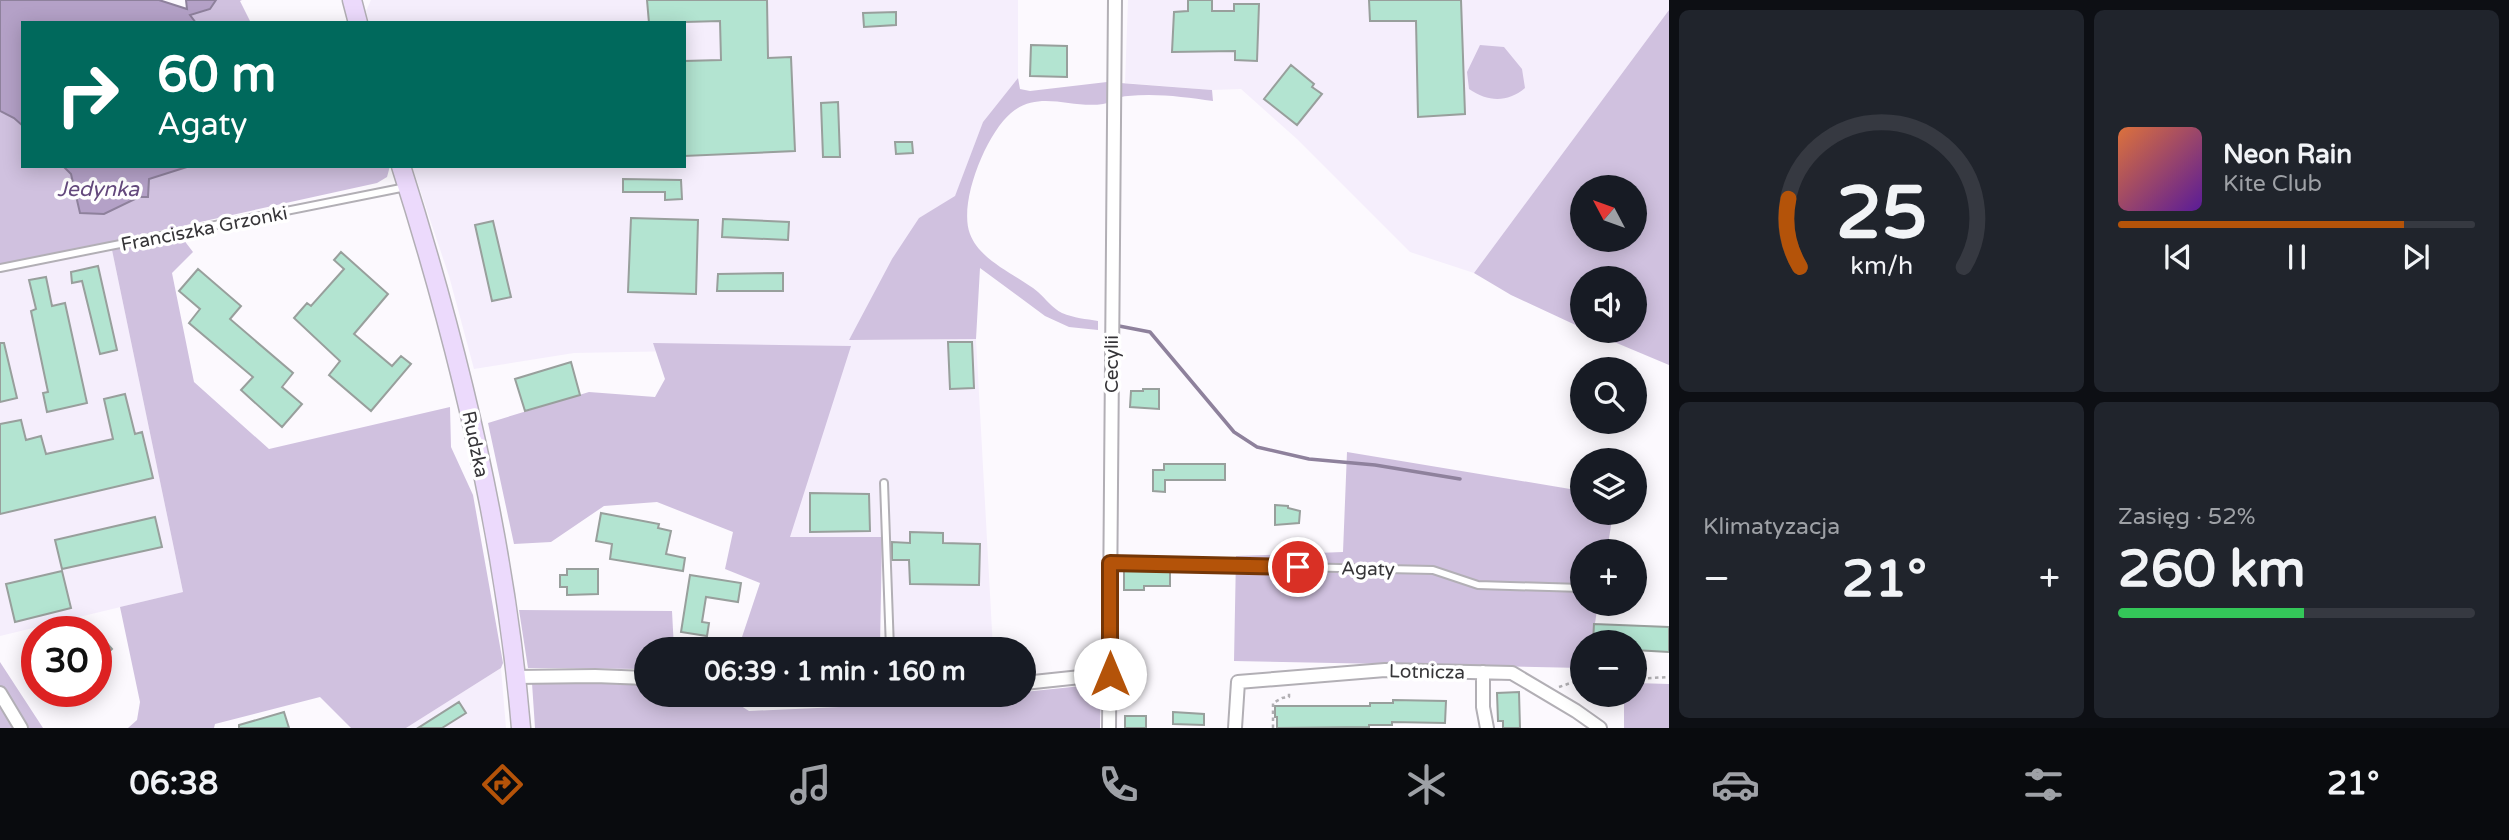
<!DOCTYPE html>
<html lang="pl">
<head>
<meta charset="utf-8">
<style>
	body { margin:0; font-family:"Varela Round",sans-serif; background:#20242c; color:#f1f3f6; height:100vh; display:flex; flex-direction:column; font-size:26px; white-space:nowrap }
	* { box-sizing:border-box; margin:0 }
	p { font-size:23px; color:#9ea1a6 }
	.icon { flex:none; width:38px; height:38px; fill:none; stroke:currentColor; stroke-width:2; stroke-linecap:round; stroke-linejoin:round }
	.map { position:relative; flex:1; overflow:hidden }
	.panel { display:flex; flex-direction:column; gap:10px; padding:10px; background:#0d0f14; width:840px }
	.panel>* { flex:none }
	.banner { position:absolute; left:21px; top:21px; width:665px; height:147px; border-radius:0px; box-shadow:0 4px 18px #0003; background:#00695c; color:#fff; overflow:hidden }
	.needle { width:46px; rotate:311deg }
	.buttons { position:absolute; left:1570px; top:175px; display:grid; gap:14px }
	.buttons a { display:grid; place-items:center; width:77px; height:77px; border-radius:50%; background:#171b24; box-shadow:0 4px 18px #0003; font-size:35px }
	.speed { position:absolute; left:21px; top:616px; display:flex; gap:14px; font-size:35px; font-weight:700; text-align:center }
	.speed>* { display:grid; place-content:center; width:91px; height:91px; border-radius:50%; background:#171b24; box-shadow:0 4px 18px #0003; line-height:1 }
	.speed .limit { border:10px solid #d22; background:#fff; color:#111 }
	.pin { position:absolute; display:grid; place-items:center; width:60px; height:60px; color:#fff; margin:-30px; border:4px solid #fff; border-radius:50%; box-shadow:0 2px 7px #0007 }
	.me { position:absolute; width:77px; margin:-38px; rotate:0deg; stroke-linejoin:round; filter:drop-shadow(0 0 5px #0008) }
	.turn { display:flex; align-items:center; gap:24px; height:147px; padding:0 21px; font-size:32px }
	.turn .icon { width:91px; height:91px; stroke-width:2.5 }
	.turn b { display:block; font-size:49px; line-height:60px }
	.big { font-size:52px; font-weight:700; line-height:1.1 }
	.panel .tile { flex:1; display:flex; flex-direction:column; justify-content:center; gap:10px; min-width:0; padding:0 24px; border-radius:10px; background:#20242c }
	.panel .dial { align-items:center; gap:0 }
	.dial svg { height:182px; overflow:visible; fill:none; stroke:#363941; stroke-width:7; stroke-linecap:round; text-anchor:middle }
	.dial text { fill:#f1f3f6; stroke:none }
	.song { display:flex; align-items:center; gap:21px }
	.cover { width:84px; height:84px; border-radius:10px; background:linear-gradient(135deg,hsl(20 70% 55%),hsl(270 70% 35%)) }
	.played { height:7px; border-radius:4px; background:linear-gradient(90deg,#b45309 80%,#363941 80%) }
	.keys { display:flex; justify-content:space-around; direction:ltr }
	.heat { display:flex; justify-content:space-between; align-items:center; font-size:38px; direction:ltr }
	.charge { height:10px; border-radius:5px; background:linear-gradient(90deg,#34c759 52%,#363941 0) }
	.panel .tiles { flex:1; display:grid; gap:10px; grid-template-columns:repeat(2,1fr) }
	.trip { position:absolute; left:634px; top:637px; width:402px; height:70px; border-radius:35px; background:#171b24; box-shadow:0 4px 18px #0003; font-weight:700; line-height:70px; text-align:center }
	.tabs { display:flex; height:112px; justify-content:space-around; align-items:center; background:#090b0e; color:#9ea1a6 }
	.tabs .icon { width:49px; height:49px }
	.tabs .active { color:#b45309 }
	.tabs b { font-size:32px; color:#f1f3f6 }
	main { display:flex; flex:1; min-height:0 }
	.map>svg:first-child { display:block }
	.built { fill:#f5eefc }
	.green { fill:#d0c1df; fill-rule:evenodd }
	.water { fill:#b4a1c7; stroke:#8e819c; stroke-width:2 }
	.lines { fill:none; stroke-linecap:round; stroke-linejoin:round }
	.stream { stroke:#8e819c; stroke-width:3.5 }
	.building { fill:#b3e4d1; stroke:#989f9c; stroke-width:2 }
	.lane-casing { stroke:#b2afb5; stroke-width:10 }
	.street-casing { stroke:#b2afb5; stroke-width:16 }
	.secondary-casing { stroke:#b2afb5; stroke-width:21 }
	.path { stroke:#b1afb3; stroke-width:2.5; stroke-dasharray:3.5 3.5; stroke-linecap:butt }
	.lane { stroke:#fff; stroke-width:6 }
	.street { stroke:#fff; stroke-width:12 }
	.secondary { stroke:#ecdafc; stroke-width:18 }
	.route-casing { stroke:#753606; stroke-width:18 }
	.route { stroke:#b45309; stroke-width:12 }
	.labels { text-anchor:middle; stroke-width:7; stroke-linejoin:round; paint-order:stroke }
	.street-label { font-size:19px; fill:#363538; stroke:#fff }
	.water-label { font-size:21px; font-style:italic; fill:#64497d; stroke:#fff }
</style>
</head>
<body>
<main>
<div class="map">
<svg width="1669" height="728" viewBox="0 0 1669 728">
	<rect width="100%" height="100%" fill="#fcf9fe"/>
	<path class="built" d="M371 0H1018V78L983 122 955 197 919 218 849 340 976 339 993 649H896L880 541 783 543 846 348 574 353 474 369 449 276 412 166H684V23H369L366 11Z
		M1128 0H1669V10L1474 273 1410 252 1297 139 1241 89 1212 90 1125 83Z
		M112 250 183 592 0 636V272Z
		M501 668 506 728H406Z"/>
	<path class="green" d="M216 0H242L240 1 251 23H196L190 15 210 9Z
		M1669 10V365L1588 331H1634V278H1582V328L1511 295 1474 273ZM1582 187H1634V240H1582Z
		M1480 45 1504 47 1522 69 1525 88C1507 103 1488 102 1469 89L1467 72Z
		M1018 78 1020 89 1030 91 1107 82 1212 90 1213 101C1185 97 1156 93 1128 96 1119 96 1112 103 1103 104 1071 109 1039 89 1011 113 986 134 958 203 970 234 980 261 1017 275 1038 292 1046 299 1052 308 1062 313 1074 318 1086 319 1098 321V330L1069 327 1045 316 980 268 976 339 849 340 892 259 919 218 955 196 983 122Z
		M0 111 14 118 23 126V166H63L71 174 80 213 104 214 140 197H147L149 179 190 166H390L387 177 377 183 109 242 112 249 180 235 193 252 172 273 194 382 269 449 450 407 451 447 473 495 503 663 501 668 406 728H351L320 697 215 724 214 728H128L137 720 140 702 120 607 183 592 112 250 0 272Z
		M653 343 851 346 790 537H882L880 649H738L760 583 725 569 733 532 657 502 604 506 551 542 514 544 488 423 589 392 655 397 665 379Z
		M1347 452 1582 491V513H1613L1607 551H1582V604H1598L1592 642H1582V668L1234 661 1236 556 1343 552Z
		M519 610 672 611 674 649H646V669L528 668Z
		M0 662 43 728H0Z
		M618 682 646 684V695H724L749 711 906 704 995 695H1024V692L1101 684 1100 728H535L532 683Z
		M1635 683 1669 684V728H1624V695H1634Z"/>
	<path class="water" d="M0 0H159L187 9 186 0H216L210 9 190 15 196 23H23V126L14 118 0 111Z
		M63 166H190L149 179 148 197H139L104 214 80 213 71 174Z"/>
	<g class="lines">
		<path class="stream" d="M1119 326 1150 332 1234 432 1257 447 1309 459 1375 465 1460 479"/>
	</g>
	<path class="building" d="M647 0H767L768 58 791 57 795 151 684 156V61L721 60 720 21 649 23Z
		M1188 0H1212V11H1234V4H1259L1257 61 1235 60V51L1172 52 1174 12 1188 11Z
		M1369 0H1461L1465 114 1418 117 1416 21H1370Z
		M896 12V25L864 27 863 13Z
		M1031 45 1067 46V77L1030 76Z
		M1291 65 1314 84 1312 87 1322 94 1297 125 1264 99Z
		M838 102 840 157H823L821 103Z
		M895 142H912L913 153 896 154Z
		M623 179 681 180 682 199 665 200V192H623Z
		M631 218 698 220 696 294 628 292Z
		M723 219 789 222 788 240 722 237Z
		M493 221 511 297 492 301 475 225Z
		M341 252 388 294 354 334 392 366 401 356 411 364 371 411 329 375 340 361 294 318 307 303 311 306 344 269 334 260Z
		M98 266 117 350 100 354 82 281 72 283 71 272Z
		M198 269 241 306 230 319 293 373 282 387 302 404 282 427 241 390 253 377 189 323 200 309 179 291Z
		M783 273V291H717L718 274Z
		M46 277 52 306 65 303 87 403 47 412 43 393 48 392 31 311 36 309 29 280Z
		M948 342H972L974 388 950 389Z
		M0 343H4L17 398 0 402Z
		M571 362 580 395 525 411 515 379Z
		M1143 389H1159V409L1130 407 1131 391H1143Z
		M125 394 135 434 142 432 153 478 0 514V424L21 420 26 440 41 436 46 454 113 439 104 399Z
		M1164 464H1225V480H1165V492L1153 491V470H1164Z
		M810 493 869 494 870 531 810 532Z
		M1275 505 1288 506V508L1300 511 1299 523 1275 525Z
		M601 513 659 524 658 528 671 531 666 554 685 558 683 571 610 559 612 544 596 541Z
		M155 517 162 547 62 569 55 540Z
		M910 532 943 533V543L980 544 979 585 910 584 909 560H892V542L910 543Z
		M567 569H598V594L567 595V587H560V575H567Z
		M1124 570 1170 571V586H1144V590H1124Z
		M62 571 71 608 15 622 6 584Z
		M690 575 741 583 738 602 706 597 702 622 709 623 707 636 681 632Z
		M1594 624 1669 627V652L1634 650V642H1593Z
		M96 631 112 649 96 664Z
		M1519 692 1520 728H1503V721H1498L1497 693Z
		M1393 700 1446 701 1445 723 1392 722V725H1369V727L1277 728V717H1275V706H1370V703H1393Z
		M459 702 466 713 442 728H418Z
		M284 712 289 728H239V725Z
		M1173 712 1204 714V725L1173 724Z
		M1125 716H1146V728H1125Z"/>
	<g class="lines">
		<g class="lane-casing">
			<path id="lane" d="M0 268 406 187
				M884 483 890 649
				M1110 563 1433 570 1478 585 1582 588"/>
		</g>
		<g class="street-casing">
			<path id="street" d="M1483 672V707L1487 728
				M516 677 595 676 646 678
				M1024 683 1109 674
				M0 693 21 728
				M774 695 879 699 919 695
				M1109 728 1115 0
				M1235 728 1238 682 1385 670 1512 673 1576 711 1600 728"/>
		</g>
		<g class="secondary-casing">
			<path id="secondary" d="M352 0 358 23
				M401 166C459 348 505 537 521 728"/>
		</g>
		<path class="path" d="M1634 679 1669 677
			M1559 687 1582 679
			M1273 728V703L1282 698 1289 697V691"/>
		<use href="#lane" class="lane"/>
		<use href="#street" class="street"/>
		<use href="#secondary" class="secondary"/>
	</g>
	<g class="lines">
		<g class="route-casing">
			<path id="route" d="M1110 674V563L1298 567"/>
		</g>
		<use href="#route" class="route"/>
	</g>
	<g class="labels">
		<g class="street-label">
			<text transform="translate(204 228) rotate(-11)" y="7">Franciszka Grzonki</text>
			<text transform="translate(1111 364) rotate(-90)" y="7">Cecylii</text>
			<text transform="translate(476 444) rotate(78)" y="7">Rudzka</text>
			<text transform="translate(1368 568) rotate(1)" y="7">Agaty</text>
			<text transform="translate(1427 671) rotate(1)" y="7">Lotnicza</text>
		</g>
		<g class="water-label">
			<text x="98" y="196">Jedynka</text>
		</g>
	</g>
</svg>
<div class="buttons">
<a><svg class="needle" viewBox="-14 -14 28 28"><path d="M0-13l5 13h-10z" fill="#e53935"/><path d="M0 13l5-13h-10z" fill="#9ea1a6"/></svg></a>
<a><svg class="icon" aria-label="sound" viewBox="0 0 24 24"><path d="M4 9h4l5-4v14l-5-4H4zM17 9q2 3 0 6"/></svg></a>
<a><svg class="icon" aria-label="search" viewBox="0 0 24 24"><circle cx="10" cy="10" r="6"/><path d="M15 15l6 6"/></svg></a>
<a><svg class="icon" aria-label="layers" viewBox="0 0 24 24"><path d="M12 4l9 5-9 5-9-5zM3 14l9 5 9-5"/></svg></a>
<a>+</a>
<a>−</a>
</div>
<div class="speed"><div class="limit">30</div></div>
<div class="pin" style="left:1298px;top:567px;background:#d93025"><svg class="icon" aria-label="arrive" viewBox="0 0 24 24"><path d="M6 21V4h12l-3 4 3 4H6"/></svg></div>
<svg class="me" style="left:1110px;top:674px" viewBox="-20 -20 40 40"><circle r="19" fill="#fff"/><path d="M0-13L10 11 0 6-10 11z" fill="#b45309"/></svg>
<div class="trip">06:39 · 1 min · 160 m</div>
<div class="banner">
<div class="turn"><svg class="icon" aria-label="right" viewBox="0 0 24 24"><path d="M7 20v-9h11M14 6l5 5-5 5"/></svg><div><b>60 m</b>Agaty</div></div>
</div>
</div>
<section class="panel">
<div class="tiles">
<div class="tile dial"><svg viewBox="0 0 100 80">
<path d="M14 69A42 42 0 1 1 86 69"/>
<path d="M14 69A42 42 0 0 1 9 39" stroke="#b45309"/>
<text x="50" y="56" font-size="32" font-weight="700">25</text>
<text x="50" y="72" font-size="11">km/h</text>
</svg></div>
<div class="tile">
<div class="song"><i class="cover"></i><div><b>Neon Rain</b><p>Kite Club</p></div></div>
<div class="played"></div>
<div class="keys"><svg class="icon" aria-label="previous" viewBox="0 0 24 24"><path d="M18 5L8 12l10 7zM5 5v14"/></svg><svg class="icon" aria-label="pause" viewBox="0 0 24 24"><path d="M8 5v14M16 5v14"/></svg><svg class="icon" aria-label="next" viewBox="0 0 24 24"><path d="M6 5l10 7-10 7zM19 5v14"/></svg></div>
</div>
<div class="tile"><p>Klimatyzacja</p>
<div class="heat"><a>−</a><b class="big">21°</b><a>+</a></div>
</div>
<div class="tile"><p>Zasięg · 52%</p><b class="big">260 km</b><div class="charge"></div></div>
</div>
</section>
</main>
<nav class="tabs">
<b>06:38</b>
<svg class="icon active" aria-label="directions" viewBox="0 0 24 24"><path d="M12 3l9 9-9 9-9-9zM9 14v-3h6M13 9l2 2-2 2"/></svg>
<svg class="icon" aria-label="music" viewBox="0 0 24 24"><path d="M9 18V5l10-2v13"/><circle cx="6" cy="18" r="3"/><circle cx="16" cy="16" r="3"/></svg>
<svg class="icon" aria-label="phone" viewBox="0 0 24 24"><path d="M5 4h4l2 5-3 2q2 4 5 5l2-3 5 2v4C11 20 4 13 5 4z"/></svg>
<svg class="icon" aria-label="climate" viewBox="0 0 24 24"><path d="M12 3v18M4 7l16 10M4 17L20 7"/></svg>
<svg class="icon" aria-label="car" viewBox="0 0 24 24"><path d="M5 17H2v-5l4-1 3-4h7l3 4 3 1v5h-3M9 17h6M6 11h13"/><circle cx="7" cy="17" r="2"/><circle cx="17" cy="17" r="2"/></svg>
<svg class="icon" aria-label="filters" viewBox="0 0 24 24"><path d="M4 7h16M4 17h16"/><circle cx="9" cy="7" r="2"/><circle cx="15" cy="17" r="2"/></svg>
<b>21°</b>
</nav>
</body>
</html>
